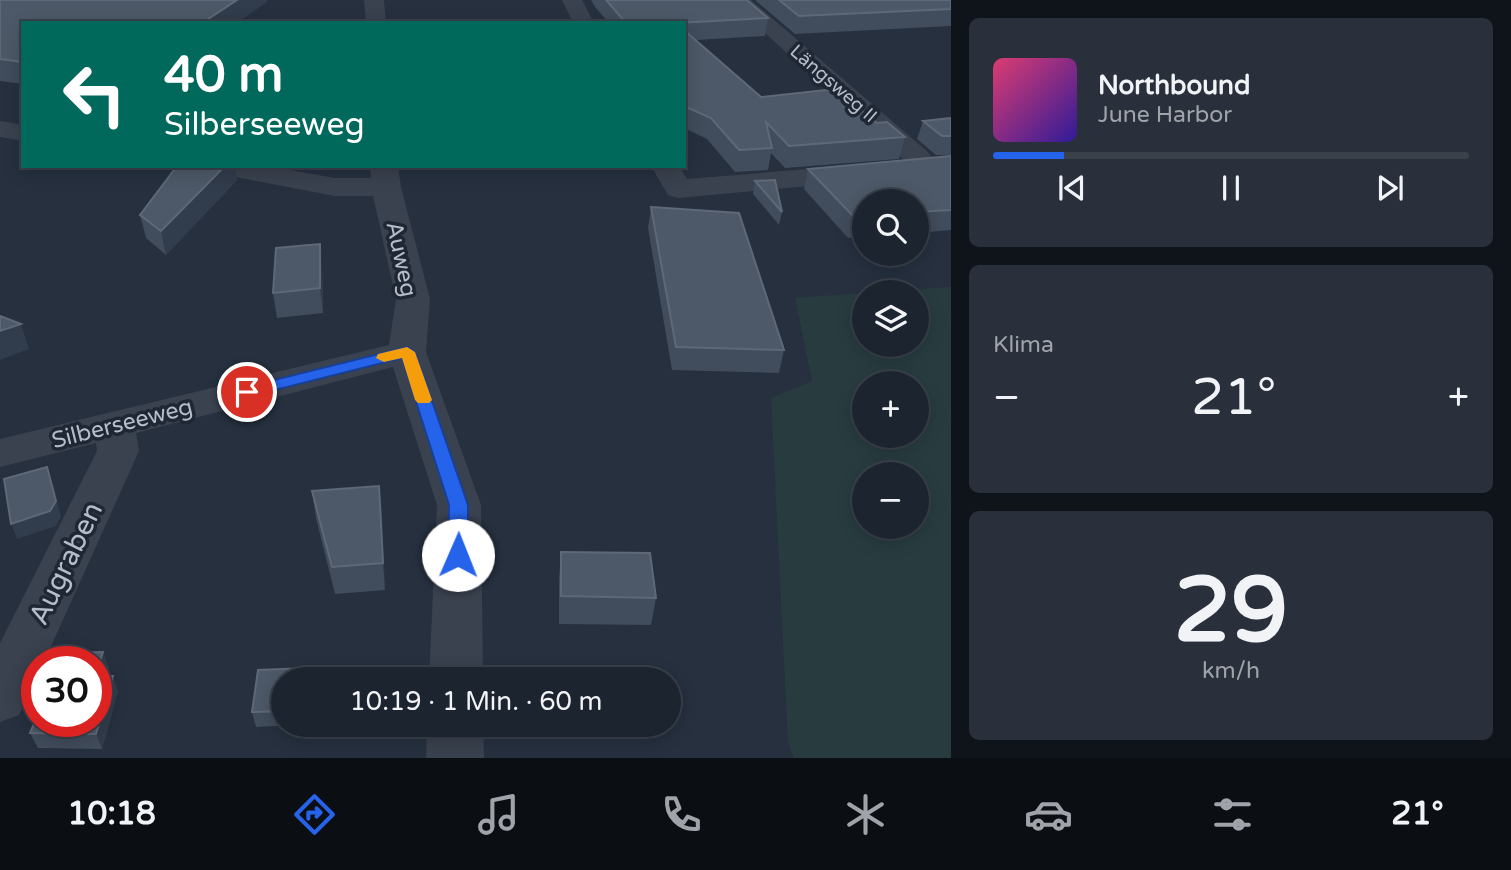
<!DOCTYPE html>
<html lang="de">
<head>
<meta charset="utf-8">
<style>
	body { margin:0; font-family:"Varela Round",sans-serif; background:#29303b; color:#f1f3f6; height:100vh; display:flex; flex-direction:column; font-size:26px; white-space:nowrap }
	* { box-sizing:border-box; margin:0 }
	p { font-size:23px; color:#a0a4aa }
	.icon { flex:none; width:38px; height:38px; fill:none; stroke:currentColor; stroke-width:2; stroke-linecap:round; stroke-linejoin:round }
	.map { position:relative; flex:1; overflow:hidden }
	.drawer { display:flex; flex-direction:column; gap:18px; padding:18px; background:#0f141a; width:560px }
	.drawer>* { flex:none }
	.top-card { position:absolute; left:21px; top:21px; width:665px; height:147px; border-radius:0px; box-shadow:0 4px 18px #0003,0 0 0 2px #3a414b; background:#00695c; color:#fff; overflow:hidden }
	.controls { position:absolute; left:852px; top:189px; display:grid; gap:14px }
	.controls a { display:grid; place-items:center; width:77px; height:77px; border-radius:50%; background:#1c242f; box-shadow:0 4px 18px #0003,0 0 0 2px #3a414b; font-size:35px }
	.speed { position:absolute; left:21px; top:646px; display:flex; gap:14px; font-size:35px; font-weight:700; text-align:center }
	.speed>* { display:grid; place-content:center; width:91px; height:91px; border-radius:50%; background:#1c242f; box-shadow:0 4px 18px #0003,0 0 0 2px #3a414b; line-height:1 }
	.speed .limit { border:10px solid #d22; background:#fff; color:#111 }
	.pin { position:absolute; display:grid; place-items:center; width:60px; height:60px; color:#fff; margin:-30px; border:4px solid #fff; border-radius:50%; box-shadow:0 2px 7px #0007 }
	.me { position:absolute; width:77px; margin:-38px; rotate:1deg; stroke-linejoin:round; filter:drop-shadow(0 0 5px #0008) }
	.turn { display:flex; align-items:center; gap:24px; height:147px; padding:0 28px; font-size:32px }
	.turn .icon { width:91px; height:91px; stroke-width:2.5 }
	.turn b { display:block; font-size:49px; line-height:60px }
	.big { font-size:52px; font-weight:600; line-height:1.1 }
	.drawer .tile { flex:1; display:flex; flex-direction:column; justify-content:center; gap:10px; min-width:0; padding:0 24px; border-radius:10px; background:#29303b }
	.drawer .dial { align-items:center; gap:0 }
	.dial b { font-size:91px; line-height:1 }
	.song { display:flex; align-items:center; gap:21px }
	.cover { width:84px; height:84px; border-radius:10px; background:linear-gradient(135deg,hsl(340 70% 55%),hsl(250 70% 35%)) }
	.played { height:7px; border-radius:4px; background:linear-gradient(90deg,#2563eb 15%,#3a414b 15%) }
	.keys { display:flex; justify-content:space-around; direction:ltr }
	.heat { display:flex; justify-content:space-between; align-items:center; font-size:38px; direction:ltr }
	.trip { position:absolute; left:271px; top:667px; width:410px; height:70px; border-radius:35px; background:#1c242f; box-shadow:0 4px 18px #0003,0 0 0 2px #3a414b; font-weight:600; line-height:70px; text-align:center }
	.tab-bar { display:flex; height:112px; justify-content:space-around; align-items:center; background:#0b0e13; color:#a0a4aa }
	.tab-bar .icon { width:49px; height:49px }
	.tab-bar .active { color:#2563eb }
	.tab-bar b { font-size:32px; color:#f1f3f6 }
	main { display:flex; flex:1; min-height:0 }
	.map>svg:first-child { display:block }
	.green { fill:#283c40; fill-rule:evenodd }
	.lines { fill:none; stroke-linecap:round; stroke-linejoin:round }
	.minor { fill:#3a424f; fill-rule:evenodd }
	.wall { fill:#414c5c }
	.shaded-wall { fill:#313c4c }
	.building { fill:#4d5968; stroke:#5e6877; stroke-width:2 }
	.route { fill:#2563eb; stroke:#184099; stroke-width:2 }
	.slow { fill:#f59e0b }
	.labels { text-anchor:middle; stroke-width:7; stroke-linejoin:round; paint-order:stroke }
	.far-street-label { font-size:19px; fill:#b6bdc9; stroke:#1f2734 }
	.street-label { font-size:23px; fill:#b6bdc9; stroke:#1f2734 }
	.near-street-label { font-size:28px; fill:#b6bdc9; stroke:#1f2734 }
</style>
</head>
<body>
<main>
<div class="map">
<svg width="951" height="758" viewBox="0 0 951 758">
	<rect width="100%" height="100%" fill="#26303f"/>
	<path class="green" d="M951 287V758H794L788 742 771 398 812 381 795 298 864 293V345H917V292H872ZM864 383H917V436H864ZM864 474H917V527H864Z"/>
	<g class="lines">
		<path class="minor" d="M364 0H384L386 23H366Z
			M562 0H582L594 23H573Z
			M729 0H751L928 152 932 158 951 157V173L678 198 668 195 651 166H679L687 179 905 161Z
			M0 121 23 125V141L0 137Z
			M206 166H268L335 178H371L370 166H398L401 187 430 299 426 352 481 505 483 679H429L437 505 393 367 136 433 139 451 44 662H37C37 681 28 697 19 715L0 722V643L97 451 96 443 0 467V439L389 345 396 299 373 196H335L220 174 210 172Z
			M427 724H483L484 758H426Z"/>
	</g>
	<path class="wall" d="M0 0 267 2 23 23V84L0 81Z
		M591 0H747L768 18 765 36 696 40 761 97 877 123 905 137 899 159 785 168 771 153 768 170 735 172 707 139 684 128V23H609L595 7Z
		M755 0H951V26L795 34Z
		M951 118V155H936L917 139 923 121Z
		M951 156V230L917 233V201H864V237L848 238 804 189 808 169Z
		M237 180 166 255 146 238 140 215Z
		M755 181 782 212 779 225 753 194Z
		M651 207 784 350 779 373 672 370 648 228Z
		M322 268 323 313 277 318 273 293Z
		M379 486 385 590 335 594 316 518 312 491Z
		M561 552 656 598 651 625 559 624V579Z
		M109 667 106 676 118 691 102 749 38 748 30 733Z
		M284 679V724H311L256 727 252 712Z"/>
	<path class="shaded-wall" d="M237 0H267V2L237 23H202Z
		M225 166H235L237 180 166 255 161 231Z
		M320 244 322 268 323 313 320 288Z
		M21 324 29 349 0 360V331Z
		M47 467 61 516 56 526 17 539 11 524Z
		M379 486 382 513 385 590 383 563Z
		M103 652 109 667 101 691 96 679V673Z
		M113 676 118 691 102 749 96 734Z"/>
	<path class="building" d="M0 0H237L202 23H23V62L0 59Z
		M606 0H747L768 18 676 23H626Z
		M779 0H951V9L799 16Z
		M684 30 761 97 835 89 877 123 887 122 905 137 789 146 766 122 772 148 739 150 711 118 684 106Z
		M951 118V136H942L923 121Z
		M951 156V210L917 212V201H864V217H854L808 169Z
		M177 166H225L161 231 140 215Z
		M775 180 782 212 755 181Z
		M651 207 739 213 784 350 676 347Z
		M320 244V288L273 293 276 248Z
		M0 316 21 324 0 331Z
		M47 467 56 501 50 511 11 524 4 479Z
		M379 486 383 563 332 567 312 491Z
		M561 552 650 553 656 598 561 596Z
		M103 652 96 673V662H58L61 653Z
		M307 668 312 679H284V711L252 712 258 670Z
		M96 676H113L96 734 30 733 37 716V721H96Z"/>
	<path class="route" d="M407 347 415 352 468 505V555L465 560 458 562 451 560 448 555 449 505 402 358 247 397 239 392 242 388Z"/>
	<path class="slow" d="M407 347 415 352 432 400 429 403H418L415 400 402 358 384 362 376 358 378 354Z"/>
	<g class="labels">
		<g class="far-street-label">
			<text transform="translate(834 83) rotate(41)" y="7">Längsweg II</text>
		</g>
		<g class="street-label">
			<text transform="translate(402 259) rotate(78)" y="8">Auweg</text>
			<text transform="translate(122 423) rotate(-14)" y="8">Silberseeweg</text>
		</g>
		<g class="near-street-label">
			<text transform="translate(65 563) rotate(-64)" y="10">Augraben</text>
		</g>
	</g>
</svg>
<div class="controls">
<a><svg class="icon" aria-label="search" viewBox="0 0 24 24"><circle cx="10" cy="10" r="6"/><path d="M15 15l6 6"/></svg></a>
<a><svg class="icon" aria-label="layers" viewBox="0 0 24 24"><path d="M12 4l9 5-9 5-9-5zM3 14l9 5 9-5"/></svg></a>
<a>+</a>
<a>−</a>
</div>
<div class="speed"><div class="limit">30</div></div>
<div class="pin" style="left:247px;top:392px;background:#d93025"><svg class="icon" aria-label="arrive" viewBox="0 0 24 24"><path d="M6 21V4h12l-3 4 3 4H6"/></svg></div>
<svg class="me" style="left:458px;top:555px" viewBox="-20 -20 40 40"><circle r="19" fill="#fff"/><path d="M0-13L10 11 0 6-10 11z" fill="#2563eb"/></svg>
<div class="trip">10:19 · 1 Min. · 60 m</div>
<div class="top-card">
<div class="turn"><svg class="icon" aria-label="left" viewBox="0 0 24 24"><path d="M17 20v-9H6M10 6l-5 5 5 5"/></svg><div><b>40 m</b>Silberseeweg</div></div>
</div>
</div>
<section class="drawer">
<div class="tile">
<div class="song"><i class="cover"></i><div><b>Northbound</b><p>June Harbor</p></div></div>
<div class="played"></div>
<div class="keys"><svg class="icon" aria-label="previous" viewBox="0 0 24 24"><path d="M18 5L8 12l10 7zM5 5v14"/></svg><svg class="icon" aria-label="pause" viewBox="0 0 24 24"><path d="M8 5v14M16 5v14"/></svg><svg class="icon" aria-label="next" viewBox="0 0 24 24"><path d="M6 5l10 7-10 7zM19 5v14"/></svg></div>
</div>
<div class="tile"><p>Klima</p>
<div class="heat"><a>−</a><b class="big">21°</b><a>+</a></div>
</div>
<div class="tile dial"><b>29</b><p>km/h</p></div>
</section>
</main>
<nav class="tab-bar">
<b>10:18</b>
<svg class="icon active" aria-label="directions" viewBox="0 0 24 24"><path d="M12 3l9 9-9 9-9-9zM9 14v-3h6M13 9l2 2-2 2"/></svg>
<svg class="icon" aria-label="music" viewBox="0 0 24 24"><path d="M9 18V5l10-2v13"/><circle cx="6" cy="18" r="3"/><circle cx="16" cy="16" r="3"/></svg>
<svg class="icon" aria-label="phone" viewBox="0 0 24 24"><path d="M5 4h4l2 5-3 2q2 4 5 5l2-3 5 2v4C11 20 4 13 5 4z"/></svg>
<svg class="icon" aria-label="climate" viewBox="0 0 24 24"><path d="M12 3v18M4 7l16 10M4 17L20 7"/></svg>
<svg class="icon" aria-label="car" viewBox="0 0 24 24"><path d="M5 17H2v-5l4-1 3-4h7l3 4 3 1v5h-3M9 17h6M6 11h13"/><circle cx="7" cy="17" r="2"/><circle cx="17" cy="17" r="2"/></svg>
<svg class="icon" aria-label="filters" viewBox="0 0 24 24"><path d="M4 7h16M4 17h16"/><circle cx="9" cy="7" r="2"/><circle cx="15" cy="17" r="2"/></svg>
<b>21°</b>
</nav>
</body>
</html>
